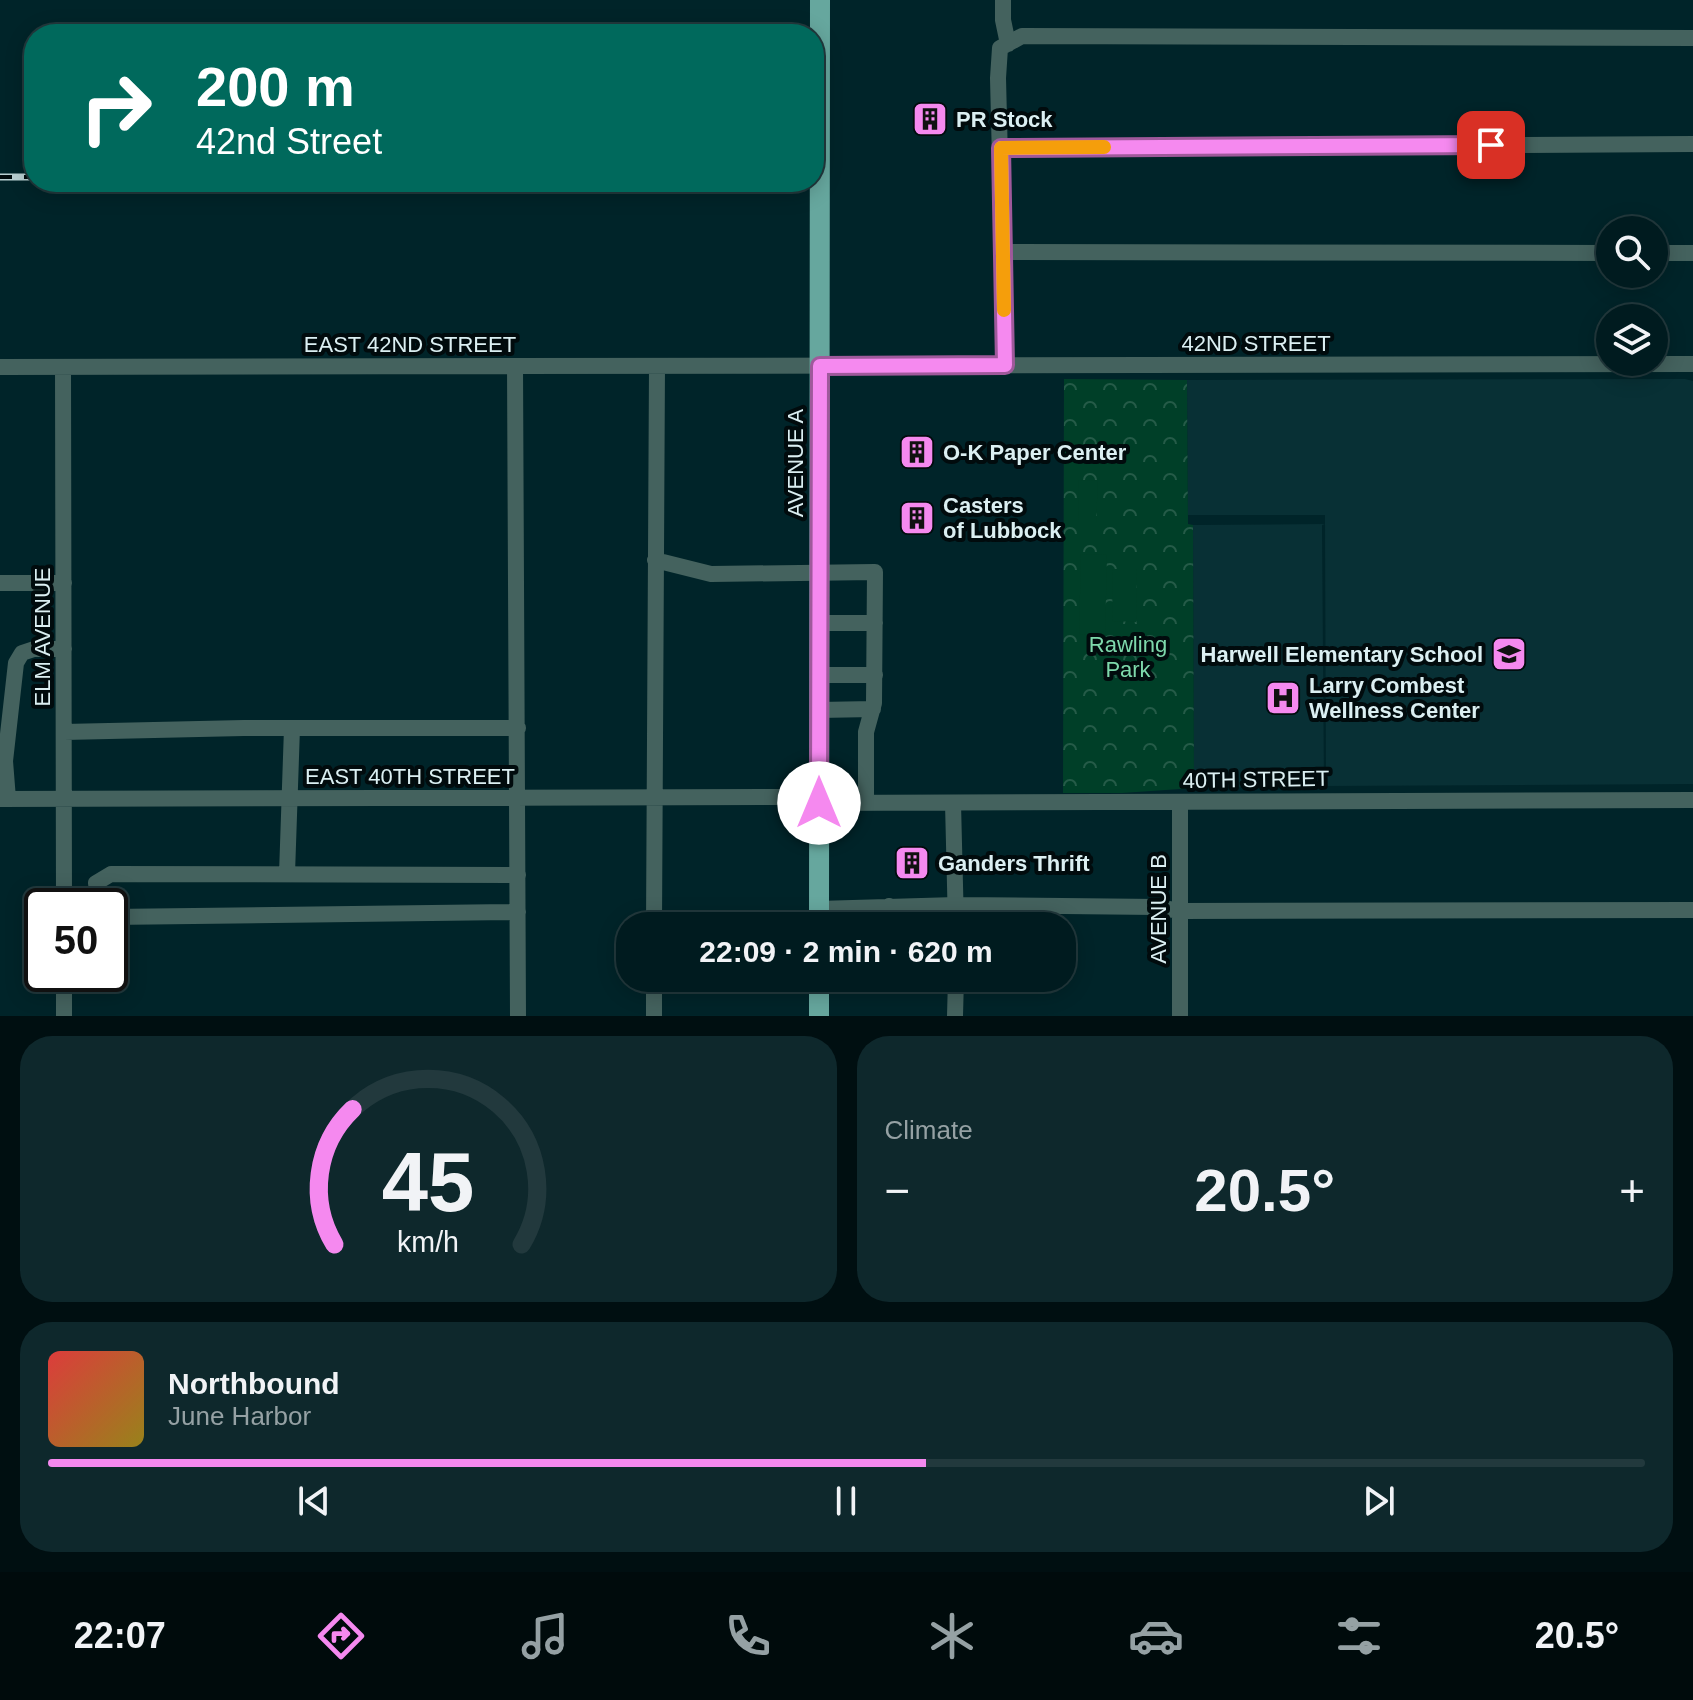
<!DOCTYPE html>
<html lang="en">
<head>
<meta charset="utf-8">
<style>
	body { margin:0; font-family:Helvetica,sans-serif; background:#0e282c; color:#f1f3f6; height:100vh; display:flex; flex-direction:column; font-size:30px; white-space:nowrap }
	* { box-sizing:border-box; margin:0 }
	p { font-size:26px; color:#95a1a4 }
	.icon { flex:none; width:44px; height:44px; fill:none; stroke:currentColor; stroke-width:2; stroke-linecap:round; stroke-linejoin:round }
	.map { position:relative; height:1016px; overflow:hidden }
	.side { display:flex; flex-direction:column; gap:20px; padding:20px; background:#000f11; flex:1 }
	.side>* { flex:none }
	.guide { position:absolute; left:24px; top:24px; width:800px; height:168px; border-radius:32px; box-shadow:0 4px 20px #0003,0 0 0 2px #22393d; background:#00695c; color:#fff; overflow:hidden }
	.buttons { position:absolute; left:1596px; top:216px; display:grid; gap:16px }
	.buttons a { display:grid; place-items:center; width:72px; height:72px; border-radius:50%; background:#001b1f; box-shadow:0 4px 20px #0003,0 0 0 2px #22393d; font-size:40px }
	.speed { position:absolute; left:24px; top:888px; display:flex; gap:16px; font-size:40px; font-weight:700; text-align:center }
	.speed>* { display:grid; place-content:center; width:104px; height:104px; border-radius:50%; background:#001b1f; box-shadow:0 4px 20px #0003,0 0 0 2px #22393d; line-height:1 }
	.speed .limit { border:4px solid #111; border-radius:12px; background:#fff; color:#111 }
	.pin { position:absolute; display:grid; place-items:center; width:68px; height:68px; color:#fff; margin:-34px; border-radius:16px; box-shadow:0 4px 12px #0006 }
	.me { position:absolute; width:88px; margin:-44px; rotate:0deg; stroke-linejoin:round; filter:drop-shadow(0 0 6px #0008) }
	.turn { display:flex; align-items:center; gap:28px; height:168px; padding:0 40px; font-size:36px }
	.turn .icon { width:104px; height:104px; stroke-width:2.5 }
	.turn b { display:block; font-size:56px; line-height:68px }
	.big { font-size:60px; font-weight:600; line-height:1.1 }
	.side .widget { flex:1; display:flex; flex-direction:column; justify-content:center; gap:12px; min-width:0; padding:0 28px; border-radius:32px; background:#0e282c }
	.side .dial { align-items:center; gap:0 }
	.dial svg { height:208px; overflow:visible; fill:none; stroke:#22393d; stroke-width:7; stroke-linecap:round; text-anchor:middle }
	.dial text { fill:#f1f3f6; stroke:none }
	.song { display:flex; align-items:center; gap:24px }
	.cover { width:96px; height:96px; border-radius:12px; background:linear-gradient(135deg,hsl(0 70% 55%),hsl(50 70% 35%)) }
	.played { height:8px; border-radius:4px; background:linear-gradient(90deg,#f589ef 55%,#22393d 55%) }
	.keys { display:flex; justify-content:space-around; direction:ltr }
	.heat { display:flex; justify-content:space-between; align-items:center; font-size:44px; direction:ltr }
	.side .tiles { flex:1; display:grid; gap:20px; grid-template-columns:1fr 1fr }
	.widget:last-child { grid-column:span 2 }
	.trip { position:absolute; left:616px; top:912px; width:460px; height:80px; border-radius:32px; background:#001b1f; box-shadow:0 4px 20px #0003,0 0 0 2px #22393d; font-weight:600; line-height:80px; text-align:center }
	.tabs { display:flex; height:128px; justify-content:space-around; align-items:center; background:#000b0c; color:#95a1a4 }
	.tabs .icon { width:56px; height:56px }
	.tabs .on { color:#f589ef }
	.tabs b { font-size:36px; color:#f1f3f6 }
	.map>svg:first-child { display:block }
	.built { fill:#083035 }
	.park { fill:url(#park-crowns) }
	.garden { fill:#003f28 }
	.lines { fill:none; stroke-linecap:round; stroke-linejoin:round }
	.minor { stroke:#44625e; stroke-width:16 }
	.major { stroke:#66a79e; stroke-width:20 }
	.rail-casing { stroke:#b9cfd2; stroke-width:7 }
	.rail { stroke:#010b0d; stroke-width:4; stroke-dasharray:12; stroke-linecap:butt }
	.route-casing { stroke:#9f599b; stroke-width:20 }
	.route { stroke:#f589ef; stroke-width:14 }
	.slow { stroke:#f59e0b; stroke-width:14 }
	.labels { text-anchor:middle; stroke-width:8; stroke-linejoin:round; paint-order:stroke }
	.poi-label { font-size:22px; font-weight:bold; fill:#dbeff2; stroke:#010b0d; text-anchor:start }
	.street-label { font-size:22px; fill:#dbeff2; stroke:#010b0d }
	.park-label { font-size:22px; fill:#7ed9ac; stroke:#010b0d }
</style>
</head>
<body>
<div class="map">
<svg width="1693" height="1016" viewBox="0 0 1693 1016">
	<defs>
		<pattern id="park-crowns" width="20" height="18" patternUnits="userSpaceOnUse" patternTransform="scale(2)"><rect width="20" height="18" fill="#003f28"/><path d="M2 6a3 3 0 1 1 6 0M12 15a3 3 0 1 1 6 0" fill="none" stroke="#255b48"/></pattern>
	</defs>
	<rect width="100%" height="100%" fill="#002429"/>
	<path class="built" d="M1685 379 1693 381V784L1326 786 1325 524 1322 525 1324 786 1194 788 1193 525 1325 524V515H1188L1187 380Z"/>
	<path class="park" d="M1064 379 1187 380 1188 524 1193 525 1194 788 1122 793H1063Z"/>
	<path class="garden" d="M1079 480 1098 481 1096 523H1078Z
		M1081 554 1107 555 1105 635 1079 634Z
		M1113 569H1137L1136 622 1112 621Z"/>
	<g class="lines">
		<path class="minor" d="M1003 0V20L1008 44
			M1001 148 1693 144
			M1003 252 1610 253
			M1654 253H1693
			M1005 365 998 78 1000 48 1022 36 1693 38
			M515 366 518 1016
			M0 367 1693 364
			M63 367 64 906
			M655 560 711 574 875 572 874 703 866 732V803
			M0 583H64
			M819 623H875
			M819 675H875
			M819 710 873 709
			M64 732 244 728H518
			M0 755 5 761 8 799
			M5 761 16 663 22 653 34 649H64
			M0 799 790 797 819 803 1693 800
			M953 803 956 926
			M287 874 292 728
			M99 906 96 883 111 874 518 875
			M818 909 956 905 1157 907 1180 911 1693 910
			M110 917 518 912
			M654 926 657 366
			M878 926 889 906
			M654 978V1016
			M64 1016V974
			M955 1016 956 978
			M1180 1016V802"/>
		<path class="major" d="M819 926 820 0
			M819 978V1016"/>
		<g class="rail-casing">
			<path id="rail" d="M0 177H34"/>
		</g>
		<use href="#rail" class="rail"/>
	</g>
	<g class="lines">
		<g class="route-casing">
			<path id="route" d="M819 803 820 366 1005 365 1001 148 1491 145"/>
		</g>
		<use href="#route" class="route"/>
		<path class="slow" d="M1004 310 1001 148 1104 147"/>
	</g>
	<defs>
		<g id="building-square" transform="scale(1.8)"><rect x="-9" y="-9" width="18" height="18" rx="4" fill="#f589ef" stroke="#010b0d"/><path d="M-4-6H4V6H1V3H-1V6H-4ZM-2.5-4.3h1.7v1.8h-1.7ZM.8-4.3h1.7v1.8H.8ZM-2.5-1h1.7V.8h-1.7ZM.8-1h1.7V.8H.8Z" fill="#111"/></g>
		<g id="school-square" transform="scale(1.8)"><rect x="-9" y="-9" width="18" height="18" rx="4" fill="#f589ef" stroke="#010b0d"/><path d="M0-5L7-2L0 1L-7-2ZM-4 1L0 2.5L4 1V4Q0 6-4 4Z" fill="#111"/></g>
		<g id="hospital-square" transform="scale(1.8)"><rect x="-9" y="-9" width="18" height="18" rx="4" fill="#f589ef" stroke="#010b0d"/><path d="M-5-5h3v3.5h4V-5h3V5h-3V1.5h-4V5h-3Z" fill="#111"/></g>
	</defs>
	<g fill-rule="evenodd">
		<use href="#building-square" x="930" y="119"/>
		<use href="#building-square" x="917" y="452"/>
		<use href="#building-square" x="917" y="518"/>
		<use href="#school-square" x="1509" y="654"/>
		<use href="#hospital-square" x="1283" y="698"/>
		<use href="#building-square" x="912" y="863"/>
	</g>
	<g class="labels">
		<g class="poi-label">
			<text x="956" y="127">PR Stock</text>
			<text x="943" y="460">O-K Paper Center</text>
			<text x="943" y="513">Casters<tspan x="943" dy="25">of Lubbock</tspan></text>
			<text x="1483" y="662" text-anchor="end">Harwell Elementary School</text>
			<text x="1309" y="693">Larry Combest<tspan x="1309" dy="25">Wellness Center</tspan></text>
			<text x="938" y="871">Ganders Thrift</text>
		</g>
		<g class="street-label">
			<text x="1256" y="351">42ND STREET</text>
			<text x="410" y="352">EAST 42ND STREET</text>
			<text transform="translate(795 463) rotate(-90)" y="8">AVENUE A</text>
			<text transform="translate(42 637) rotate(-90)" y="8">ELM AVENUE</text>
			<text x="410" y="784">EAST 40TH STREET</text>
			<text transform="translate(1256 779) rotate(-1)" y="8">40TH STREET</text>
			<text transform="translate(1158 909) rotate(-90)" y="8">AVENUE B</text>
		</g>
		<g class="park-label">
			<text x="1128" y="652">Rawling<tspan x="1128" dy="25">Park</tspan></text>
		</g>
	</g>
</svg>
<div class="buttons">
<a><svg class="icon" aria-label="search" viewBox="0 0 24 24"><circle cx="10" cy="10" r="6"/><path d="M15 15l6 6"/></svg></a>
<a><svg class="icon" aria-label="layers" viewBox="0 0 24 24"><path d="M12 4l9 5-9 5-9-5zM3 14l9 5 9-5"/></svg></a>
</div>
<div class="speed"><div class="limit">50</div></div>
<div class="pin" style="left:1491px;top:145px;background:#d93025"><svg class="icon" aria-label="arrive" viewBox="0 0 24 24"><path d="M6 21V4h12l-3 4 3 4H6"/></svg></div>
<svg class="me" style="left:819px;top:803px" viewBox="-20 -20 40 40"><circle r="19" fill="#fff"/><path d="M0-13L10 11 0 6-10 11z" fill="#f589ef"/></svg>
<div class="trip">22:09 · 2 min · 620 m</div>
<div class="guide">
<div class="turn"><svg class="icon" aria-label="right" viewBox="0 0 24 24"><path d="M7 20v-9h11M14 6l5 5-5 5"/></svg><div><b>200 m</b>42nd Street</div></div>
</div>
</div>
<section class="side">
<div class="tiles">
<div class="widget dial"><svg viewBox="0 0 100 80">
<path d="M14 69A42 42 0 1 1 86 69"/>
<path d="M14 69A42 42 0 0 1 21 17" stroke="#f589ef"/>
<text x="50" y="56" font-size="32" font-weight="700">45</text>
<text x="50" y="72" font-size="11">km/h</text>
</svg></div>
<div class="widget"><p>Climate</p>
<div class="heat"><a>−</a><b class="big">20.5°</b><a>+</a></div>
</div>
<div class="widget">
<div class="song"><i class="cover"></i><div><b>Northbound</b><p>June Harbor</p></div></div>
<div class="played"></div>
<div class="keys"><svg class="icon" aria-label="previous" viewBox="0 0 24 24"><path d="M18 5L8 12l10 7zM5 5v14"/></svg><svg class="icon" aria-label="pause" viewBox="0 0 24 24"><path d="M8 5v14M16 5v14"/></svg><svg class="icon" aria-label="next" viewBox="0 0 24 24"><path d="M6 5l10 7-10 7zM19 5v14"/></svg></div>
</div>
</div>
</section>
<nav class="tabs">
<b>22:07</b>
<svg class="icon on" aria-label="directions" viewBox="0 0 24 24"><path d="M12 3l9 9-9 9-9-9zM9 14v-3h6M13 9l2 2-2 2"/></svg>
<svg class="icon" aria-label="music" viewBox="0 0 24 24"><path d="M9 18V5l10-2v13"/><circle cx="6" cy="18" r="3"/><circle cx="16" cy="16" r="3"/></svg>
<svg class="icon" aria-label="phone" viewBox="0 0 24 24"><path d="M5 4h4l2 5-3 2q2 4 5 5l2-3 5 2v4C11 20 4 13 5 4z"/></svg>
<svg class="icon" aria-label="climate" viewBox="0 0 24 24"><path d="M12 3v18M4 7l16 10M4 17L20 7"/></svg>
<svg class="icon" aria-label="car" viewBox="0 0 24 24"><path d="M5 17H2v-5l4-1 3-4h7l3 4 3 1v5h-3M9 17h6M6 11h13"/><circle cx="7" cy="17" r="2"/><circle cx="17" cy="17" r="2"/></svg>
<svg class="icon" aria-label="filters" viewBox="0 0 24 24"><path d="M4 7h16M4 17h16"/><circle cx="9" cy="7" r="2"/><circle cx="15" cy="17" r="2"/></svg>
<b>20.5°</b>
</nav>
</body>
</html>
